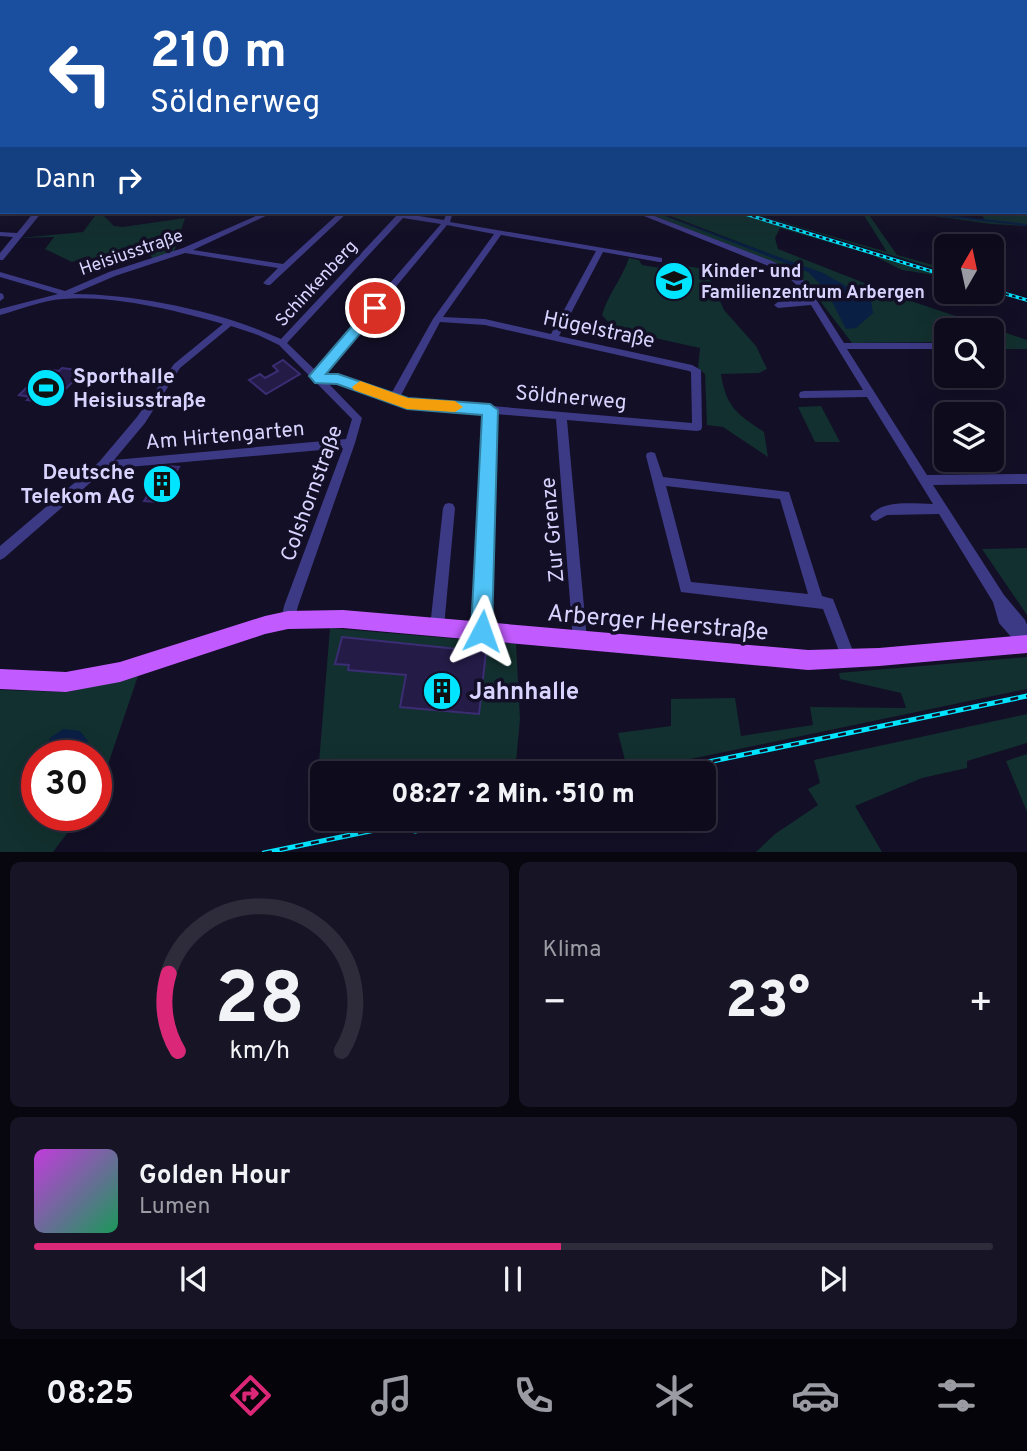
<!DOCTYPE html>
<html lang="de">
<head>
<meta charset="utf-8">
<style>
	body { margin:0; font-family:Overpass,sans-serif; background:#171425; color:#f1f3f6; height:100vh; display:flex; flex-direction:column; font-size:26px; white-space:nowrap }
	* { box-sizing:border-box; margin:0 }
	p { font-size:23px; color:#9b9ba3 }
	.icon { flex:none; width:38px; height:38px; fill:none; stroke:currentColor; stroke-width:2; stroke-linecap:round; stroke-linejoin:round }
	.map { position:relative; height:852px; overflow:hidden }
	.side { display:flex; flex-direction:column; gap:10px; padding:10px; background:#08060f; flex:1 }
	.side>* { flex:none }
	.hud { position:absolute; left:0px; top:0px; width:1027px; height:214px; box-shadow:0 7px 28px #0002,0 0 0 2px #2e2b3b; background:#1a4fa0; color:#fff; overflow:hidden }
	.needle { width:46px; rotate:9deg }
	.tools { position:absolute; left:934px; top:234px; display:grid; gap:14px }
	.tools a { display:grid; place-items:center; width:70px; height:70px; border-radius:10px; background:#0e0b1c; box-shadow:0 7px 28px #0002,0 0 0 2px #2e2b3b; font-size:35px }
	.speed { position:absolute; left:21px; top:740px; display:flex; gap:14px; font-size:35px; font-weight:700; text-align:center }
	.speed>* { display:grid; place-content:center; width:91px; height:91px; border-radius:50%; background:#0e0b1c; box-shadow:0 7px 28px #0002,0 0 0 2px #2e2b3b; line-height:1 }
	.speed .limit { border:10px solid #d22; background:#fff; color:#111 }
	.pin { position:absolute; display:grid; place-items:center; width:60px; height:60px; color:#fff; margin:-30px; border:4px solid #fff; border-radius:50%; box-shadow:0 2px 7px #0007 }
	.me { position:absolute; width:77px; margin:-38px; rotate:4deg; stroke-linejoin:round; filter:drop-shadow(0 0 5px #0008) }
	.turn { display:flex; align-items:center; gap:24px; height:147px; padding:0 35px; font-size:32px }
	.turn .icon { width:91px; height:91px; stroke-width:2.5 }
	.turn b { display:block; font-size:49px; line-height:60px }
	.then { display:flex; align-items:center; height:66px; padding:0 35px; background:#0003; gap:14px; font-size:26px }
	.big { font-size:52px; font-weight:800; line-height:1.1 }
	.side .card { flex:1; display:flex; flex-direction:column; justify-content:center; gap:10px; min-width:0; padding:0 24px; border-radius:10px; background:#171425 }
	.side .dial { align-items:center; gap:0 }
	.dial svg { height:182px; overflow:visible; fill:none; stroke:#2e2b3b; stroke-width:7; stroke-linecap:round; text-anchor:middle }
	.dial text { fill:#f1f3f6; stroke:none }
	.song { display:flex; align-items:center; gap:21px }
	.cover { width:84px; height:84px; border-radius:10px; background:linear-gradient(135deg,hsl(290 70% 55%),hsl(150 70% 35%)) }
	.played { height:7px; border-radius:4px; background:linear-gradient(90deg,#db2777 55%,#2e2b3b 55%) }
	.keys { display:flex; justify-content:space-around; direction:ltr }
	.heat { display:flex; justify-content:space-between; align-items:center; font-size:38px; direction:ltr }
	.side .tiles { flex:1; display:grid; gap:10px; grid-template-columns:1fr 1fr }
	.card:last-child { grid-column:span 2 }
	.trip { position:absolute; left:310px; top:761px; width:406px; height:70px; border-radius:10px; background:#0e0b1c; box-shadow:0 7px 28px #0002,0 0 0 2px #2e2b3b; font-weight:800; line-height:70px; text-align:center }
	.dock { display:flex; height:112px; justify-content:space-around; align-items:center; background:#06040b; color:#9b9ba3 }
	.dock .icon { width:49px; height:49px }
	.dock .active { color:#db2777 }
	.dock b { font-size:32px; color:#f1f3f6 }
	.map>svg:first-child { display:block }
	.green { fill:#12302f }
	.water { fill:#0a1f44 }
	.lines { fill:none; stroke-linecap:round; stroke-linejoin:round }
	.stream { stroke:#0a1f44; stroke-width:2 }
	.building { fill:#241b47; stroke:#3b2d73; stroke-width:2 }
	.minor { fill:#3d3a85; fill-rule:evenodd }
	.major { fill:#c25bff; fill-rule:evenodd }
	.rail-far1-casing { stroke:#00e5ff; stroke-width:3.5 }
	.rail-casing { stroke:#00e5ff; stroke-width:5 }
	.rail-far1 { stroke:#130f26; stroke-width:2; stroke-dasharray:3.5; stroke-linecap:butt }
	.rail { stroke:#130f26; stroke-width:2.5; stroke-dasharray:8; stroke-linecap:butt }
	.route { fill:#4fc3f7; stroke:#337fa1; stroke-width:2 }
	.slow { fill:#f59e0b }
	.labels { text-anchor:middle; stroke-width:7; stroke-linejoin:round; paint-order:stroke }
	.far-street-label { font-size:18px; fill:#d9d4ff; stroke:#130f26 }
	.far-poi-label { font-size:18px; font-weight:bold; fill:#d9d4ff; stroke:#130f26; text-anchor:start }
	.street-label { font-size:21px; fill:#d9d4ff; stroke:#130f26 }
	.poi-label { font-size:21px; font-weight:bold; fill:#d9d4ff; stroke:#130f26; text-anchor:start }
	.near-street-label { font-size:24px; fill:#d9d4ff; stroke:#130f26 }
	.near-poi-label { font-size:24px; font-weight:bold; fill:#d9d4ff; stroke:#130f26; text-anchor:start }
</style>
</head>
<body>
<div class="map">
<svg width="1027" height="853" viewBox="0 0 1027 853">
	<rect width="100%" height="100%" fill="#130f26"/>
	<path class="green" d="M1026 116 1027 226 991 224 906 212 985 221 981 212H1026Z
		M98 212H104L103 215 114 226 123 227 185 218 174 252 153 259 146 249 104 261 85 257 72 262 45 249 54 237 19 238 83 232Z
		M645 212H655L799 267 801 266 660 212H734L947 277 902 270 872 255 780 228 775 238 778 249 905 299 1027 340V349H999L992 341V331H947V342L852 343 811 289 792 271Z
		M748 212 887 252 862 212H867L897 255 947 269V272Z
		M629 258 639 260 642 265 660 268 664 263 706 269 724 310 756 346 767 369 759 373 721 374C726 407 737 414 764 432L768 457 723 427 707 425 705 374 698 368 700 348 614 329 602 315C608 294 622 279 629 258Z
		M821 406 840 442H815L798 407Z
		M1027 548V615L982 549Z
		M330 628 516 644 520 719 515 773 322 774V819H340L314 824Z
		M1027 657V689L628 772 618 733 671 726V699L735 698 741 736 813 725 810 707 906 708 901 693 840 679 839 673Z
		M138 676 101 785 96 792V756H81L87 741 50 738 45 756H37V816H80L53 852H0V690L67 692Z
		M1027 714V743L967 761V768L922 778 855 806 882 852H756L775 834 818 805 808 789 820 783 814 760Z
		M1027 754V812L1006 761Z"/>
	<path class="water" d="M655 212 823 273 871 300 873 313 856 328 846 329 826 290 808 272Z
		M63 729 80 731 88 741 81 756H45L50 738Z"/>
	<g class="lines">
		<path class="stream" d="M912 212 1027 225"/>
	</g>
	<path class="building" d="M283 360 300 374 266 394 249 380 260 374 265 378 278 371 273 366Z
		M62 368 84 371 51 403 27 400 30 397 19 395 46 369 59 371Z
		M165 466 179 467 158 502 144 501Z
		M342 637 486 652 479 714 400 707 406 675 348 670 349 665 335 664Z"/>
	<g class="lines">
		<path class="minor" d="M0 117H2V121H0Z
			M0 141H2V145H0Z
			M0 158H2V162H0Z
			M0 196H2V200H0Z
			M34 212H42L3 260H0V253L13 237 0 236V232L17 233Z
			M265 212H274L193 250 283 264 340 212H348L270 285H267L263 283 278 268 185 253 115 276 73 294C138 294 222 312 281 339L396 216 381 213 380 212H394L444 220 447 212H453L450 222 662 258V262H659L603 252 559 336 692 365 701 370 702 427 701 430 697 431 567 420 587 640 585 645 580 647 575 645 573 640 556 419 495 414 489 631 487 636 482 638 477 636 475 631 485 413 407 407 337 382H327L362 418 355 443 298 606 293 625 288 627 283 625 281 620 284 606 343 448 106 469 4 558 0 560V546L99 462 137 417 174 364 223 324C175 310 112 295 63 299 43 300 19 310 0 315V309L58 294 0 277V272L65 291 109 272 183 248ZM403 218 441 224 315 370 287 343ZM447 225 494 234 433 319 391 394 338 376H322ZM501 235 596 251 551 334 485 319 443 317ZM440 322 485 325 689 371 691 372 692 423 408 399 400 397ZM231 326 258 335 279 345 352 419 346 439 114 460 145 423 180 368Z
			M634 212H644L772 261 792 271 805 282 844 343H947V349H847L927 475 1027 474V484L933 485 1004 595 1025 620 1027 625V651L1019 646 999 623 993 602 939 514 887 515 876 521 872 520 870 516C883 499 913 504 933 504L867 397 800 398 799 395 800 392 804 391 863 390 811 305 778 308 774 305 778 302 808 300C796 281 786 275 766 265Z
			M0 293 3 294 4 298 0 301Z
			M992 363 995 364 1004 373 1002 375H996L992 372Z
			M651 452 655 453 663 477 789 492 822 596 833 599 856 659 854 664 849 666 844 664 823 609 681 592 646 456 647 453ZM666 486 780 499 808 594 691 582Z
			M449 503 453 504 455 508 444 627 442 632 437 634 432 632 430 627 443 508 445 504Z"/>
		<path class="major" d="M343 610 808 650 879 648 1027 635V653L879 666 808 670 343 628 288 629 265 634 120 682 66 692 0 689V669L66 672 120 662 265 616 288 611Z"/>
		<g class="rail-far1-casing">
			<path id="rail-far1" d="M739 212 947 276
				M992 290 1027 300"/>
		</g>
		<g class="rail-casing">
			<path id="rail" d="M650 774 1027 696
				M415 831 473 819
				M264 853 428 819"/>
		</g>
		<use href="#rail-far1" class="rail-far1"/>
		<use href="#rail" class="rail"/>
	</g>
	<linearGradient id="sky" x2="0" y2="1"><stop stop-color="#0a0815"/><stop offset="0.49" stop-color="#333752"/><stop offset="1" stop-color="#333752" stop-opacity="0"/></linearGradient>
	<rect width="1027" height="235" fill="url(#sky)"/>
	<path class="route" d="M375 304 379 305V311L326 374H338L408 398 490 404 498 410 492 631 489 639 482 642 474 639 471 631 482 415 407 409 337 384 315 383 309 376 370 305Z"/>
	<path class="slow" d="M360 381 408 398 455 401 463 407 455 412 407 409 354 390 352 387Z"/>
	<defs>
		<g id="school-disc" transform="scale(2.0125)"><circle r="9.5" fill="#00e5ff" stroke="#130f26"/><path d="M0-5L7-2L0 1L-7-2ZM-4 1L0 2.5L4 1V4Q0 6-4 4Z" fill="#111"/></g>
		<g id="stadium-disc" transform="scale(2.0125)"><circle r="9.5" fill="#00e5ff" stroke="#130f26"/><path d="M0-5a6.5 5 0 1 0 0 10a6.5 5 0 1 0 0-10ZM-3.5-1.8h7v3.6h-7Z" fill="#111"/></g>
		<g id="building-disc" transform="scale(2.0125)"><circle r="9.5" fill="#00e5ff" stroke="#130f26"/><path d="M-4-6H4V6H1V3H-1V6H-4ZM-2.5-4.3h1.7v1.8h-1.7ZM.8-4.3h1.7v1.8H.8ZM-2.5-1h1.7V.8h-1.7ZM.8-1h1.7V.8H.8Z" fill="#111"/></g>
	</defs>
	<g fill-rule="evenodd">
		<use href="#school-disc" x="674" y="281"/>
		<use href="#stadium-disc" x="46" y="388"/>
		<use href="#building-disc" x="162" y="484"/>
		<use href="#building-disc" x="442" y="691"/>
	</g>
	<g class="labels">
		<g class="far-street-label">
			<text transform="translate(131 252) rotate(-19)" y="6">Heisiusstraße</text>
			<text transform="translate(316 283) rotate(-47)" y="6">Schinkenberg</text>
		</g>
		<g class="far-poi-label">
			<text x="701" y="277">Kinder- und<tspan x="701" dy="21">Familienzentrum Arbergen</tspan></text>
		</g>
		<g class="street-label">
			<text transform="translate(599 329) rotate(12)" y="7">Hügelstraße</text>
			<text transform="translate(571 397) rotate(5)" y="7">Söldnerweg</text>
			<text transform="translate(225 435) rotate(-5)" y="7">Am Hirtengarten</text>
			<text transform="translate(311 493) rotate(-70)" y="7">Colshornstraße</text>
			<text transform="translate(552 530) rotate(-95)" y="7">Zur Grenze</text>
		</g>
		<g class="poi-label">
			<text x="73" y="383">Sporthalle<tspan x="73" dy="24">Heisiusstraße</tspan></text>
			<text x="135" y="479" text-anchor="end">Deutsche<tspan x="135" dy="24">Telekom AG</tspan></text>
		</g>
		<g class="near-street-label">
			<text transform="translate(658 622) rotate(5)" y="8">Arberger Heerstraße</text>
		</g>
		<g class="near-poi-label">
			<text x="469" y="699">Jahnhalle</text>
		</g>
	</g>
</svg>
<div class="tools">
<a><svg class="needle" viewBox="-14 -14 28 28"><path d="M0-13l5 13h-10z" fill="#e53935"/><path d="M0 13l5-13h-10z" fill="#9b9ba3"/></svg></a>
<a><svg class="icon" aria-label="search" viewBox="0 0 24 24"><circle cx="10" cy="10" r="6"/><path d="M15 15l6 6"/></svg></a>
<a><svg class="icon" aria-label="layers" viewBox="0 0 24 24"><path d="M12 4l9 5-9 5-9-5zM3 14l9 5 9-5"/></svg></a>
</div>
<div class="speed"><div class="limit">30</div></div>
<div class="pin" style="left:375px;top:308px;background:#d93025"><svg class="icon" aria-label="arrive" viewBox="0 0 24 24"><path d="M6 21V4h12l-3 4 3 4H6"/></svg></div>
<svg class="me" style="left:482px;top:631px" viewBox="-20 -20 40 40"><path d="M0-17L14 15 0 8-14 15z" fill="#4fc3f7" stroke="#fff" stroke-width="4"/></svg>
<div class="trip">08:27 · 2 Min. · 510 m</div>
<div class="hud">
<div class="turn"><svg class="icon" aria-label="left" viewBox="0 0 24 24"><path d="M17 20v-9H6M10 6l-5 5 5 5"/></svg><div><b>210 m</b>Söldnerweg</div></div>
<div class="then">Dann<svg class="icon" aria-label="right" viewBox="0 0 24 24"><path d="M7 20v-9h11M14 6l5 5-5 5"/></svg></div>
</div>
</div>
<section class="side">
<div class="tiles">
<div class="card dial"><svg viewBox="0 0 100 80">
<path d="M14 69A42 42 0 1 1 86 69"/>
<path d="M14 69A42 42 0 0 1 10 35" stroke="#db2777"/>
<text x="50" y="56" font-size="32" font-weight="700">28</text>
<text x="50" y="72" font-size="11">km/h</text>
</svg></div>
<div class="card"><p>Klima</p>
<div class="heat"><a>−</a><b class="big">23°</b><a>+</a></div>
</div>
<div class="card">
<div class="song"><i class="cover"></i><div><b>Golden Hour</b><p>Lumen</p></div></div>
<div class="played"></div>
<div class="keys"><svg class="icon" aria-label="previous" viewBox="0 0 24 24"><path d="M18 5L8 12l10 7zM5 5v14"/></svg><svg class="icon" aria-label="pause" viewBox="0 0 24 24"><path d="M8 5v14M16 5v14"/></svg><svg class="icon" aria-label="next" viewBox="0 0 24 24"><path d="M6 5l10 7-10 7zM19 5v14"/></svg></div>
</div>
</div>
</section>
<nav class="dock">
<b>08:25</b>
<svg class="icon active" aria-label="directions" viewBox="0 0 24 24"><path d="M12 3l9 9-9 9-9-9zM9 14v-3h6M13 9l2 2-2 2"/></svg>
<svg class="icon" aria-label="music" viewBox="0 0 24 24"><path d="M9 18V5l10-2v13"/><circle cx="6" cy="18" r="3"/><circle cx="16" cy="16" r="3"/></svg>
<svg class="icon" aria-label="phone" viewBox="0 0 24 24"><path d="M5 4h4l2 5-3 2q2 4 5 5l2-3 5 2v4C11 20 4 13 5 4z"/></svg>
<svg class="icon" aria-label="climate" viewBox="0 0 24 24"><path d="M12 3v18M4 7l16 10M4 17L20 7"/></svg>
<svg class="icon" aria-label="car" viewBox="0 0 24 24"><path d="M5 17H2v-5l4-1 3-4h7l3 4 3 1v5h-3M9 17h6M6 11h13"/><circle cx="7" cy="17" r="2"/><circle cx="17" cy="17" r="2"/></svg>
<svg class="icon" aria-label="filters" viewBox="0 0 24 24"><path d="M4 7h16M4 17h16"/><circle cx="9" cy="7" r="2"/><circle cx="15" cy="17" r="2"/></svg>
</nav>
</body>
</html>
